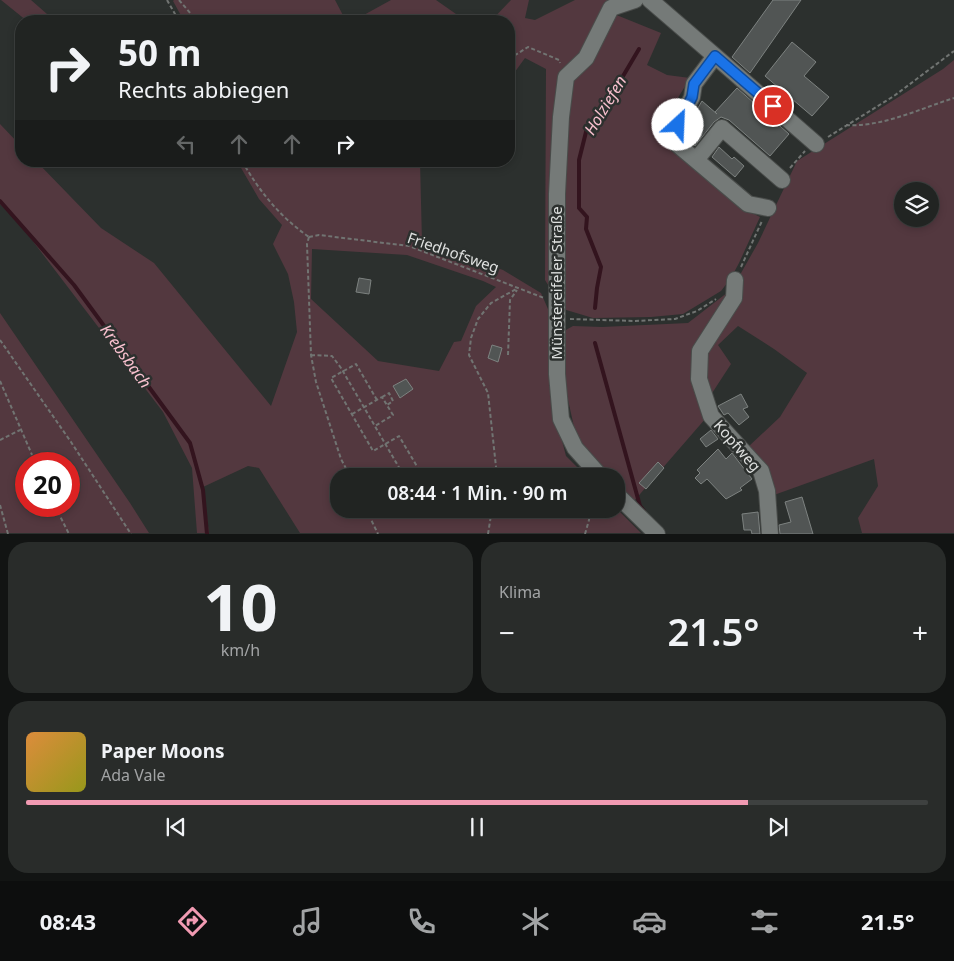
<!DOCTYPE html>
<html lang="de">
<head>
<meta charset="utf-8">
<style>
	body { margin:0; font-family:"Noto Sans",sans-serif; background:#292c2a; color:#f1f3f6; height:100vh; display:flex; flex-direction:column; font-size:19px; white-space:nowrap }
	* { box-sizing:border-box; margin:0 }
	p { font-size:16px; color:#a2a4a5 }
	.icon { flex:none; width:28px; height:28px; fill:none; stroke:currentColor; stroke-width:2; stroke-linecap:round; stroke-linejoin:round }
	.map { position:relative; height:534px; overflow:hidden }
	.side { display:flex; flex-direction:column; gap:8px; padding:8px; background:#121413; flex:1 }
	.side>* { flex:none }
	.banner { position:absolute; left:15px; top:15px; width:500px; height:152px; border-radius:20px; box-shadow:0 2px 8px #0003,0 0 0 1px #3e4140; background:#212422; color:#f1f3f6; overflow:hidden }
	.controls { position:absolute; left:894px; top:182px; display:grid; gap:10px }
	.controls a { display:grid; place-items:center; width:45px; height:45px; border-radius:50%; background:#212422; box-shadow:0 2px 8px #0003,0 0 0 1px #3e4140; font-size:25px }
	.speed { position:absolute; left:15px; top:452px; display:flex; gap:10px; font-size:25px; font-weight:700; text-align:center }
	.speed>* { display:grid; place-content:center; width:65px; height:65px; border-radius:50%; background:#212422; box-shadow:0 2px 8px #0003,0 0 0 1px #3e4140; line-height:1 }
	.speed .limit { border:8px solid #d22; background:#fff; color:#111 }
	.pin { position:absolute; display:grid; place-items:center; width:42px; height:42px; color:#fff; margin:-21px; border:2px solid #fff; border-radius:50%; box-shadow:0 1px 5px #0007 }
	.me { position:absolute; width:55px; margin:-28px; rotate:25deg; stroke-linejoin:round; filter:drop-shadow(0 0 4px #0008) }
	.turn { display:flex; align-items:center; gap:18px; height:105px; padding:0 20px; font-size:22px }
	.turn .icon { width:65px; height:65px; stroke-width:2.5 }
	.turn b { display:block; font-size:35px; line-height:42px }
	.lanes { display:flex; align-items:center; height:48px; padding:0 20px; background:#0003; justify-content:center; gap:25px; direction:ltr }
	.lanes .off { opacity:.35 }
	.big { font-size:38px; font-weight:600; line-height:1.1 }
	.side .tile { flex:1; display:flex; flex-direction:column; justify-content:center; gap:8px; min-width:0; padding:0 18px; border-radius:20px; background:#292c2a }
	.side .dial { align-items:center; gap:0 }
	.dial b { font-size:65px; line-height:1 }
	.song { display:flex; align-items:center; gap:15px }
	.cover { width:60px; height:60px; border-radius:8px; background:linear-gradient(135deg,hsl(30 70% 55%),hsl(60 70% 35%)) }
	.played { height:5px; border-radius:2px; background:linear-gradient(90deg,#f19ab2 80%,#3e4140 80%) }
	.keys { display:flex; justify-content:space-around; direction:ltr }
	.heat { display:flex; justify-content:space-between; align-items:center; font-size:28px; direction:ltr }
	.side .tiles { flex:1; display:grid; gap:8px; grid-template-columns:1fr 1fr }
	.tile:last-child { grid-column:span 2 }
	.trip { position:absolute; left:330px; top:468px; width:295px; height:50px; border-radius:20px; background:#212422; box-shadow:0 2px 8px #0003,0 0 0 1px #3e4140; font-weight:600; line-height:50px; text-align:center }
	.menu { display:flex; height:80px; justify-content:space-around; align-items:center; background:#0d0e0e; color:#a2a4a5 }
	.menu .icon { width:35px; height:35px }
	.menu .current { color:#f19ab2 }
	.menu b { font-size:22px; color:#f1f3f6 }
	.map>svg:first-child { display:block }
	.green { fill:#53383f; fill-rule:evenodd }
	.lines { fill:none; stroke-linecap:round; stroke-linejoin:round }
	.stream { stroke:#33141e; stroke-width:4 }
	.building { fill:#515554; stroke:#7d8280 }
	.minor-casing { stroke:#494c4a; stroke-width:18 }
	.path { stroke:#717472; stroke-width:2; stroke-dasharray:4 2.5; stroke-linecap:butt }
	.minor { stroke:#757a78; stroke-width:16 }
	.route-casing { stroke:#114b97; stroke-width:12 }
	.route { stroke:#1a73e8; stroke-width:9 }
	.labels { text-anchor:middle; stroke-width:5; stroke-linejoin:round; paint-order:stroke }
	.street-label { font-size:15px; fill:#dee0df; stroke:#2c302e }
	.water-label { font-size:16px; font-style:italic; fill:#f8c0ce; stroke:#2c302e }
</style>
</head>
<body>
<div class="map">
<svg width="954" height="534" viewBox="0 0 954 534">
	<rect width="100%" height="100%" fill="#2c302e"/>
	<path class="green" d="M1 0H31L55 21H27Z
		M174 0H335L346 21H184L173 1Z
		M391 0H436L466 21H353Z
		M511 0H529L525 18 535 20 575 0H611L614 14 661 33 647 65 667 75 690 78 656 134 752 213 760 217 739 263 731 278 721 291 683 314 651 317 593 318 563 309 545 280 546 69 525 58 509 80V21H491Z
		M954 60V533H862L858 518 878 486 874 459 774 495 748 447 780 417 807 373 774 349 738 326 718 345 731 364 703 407 706 418 634 501 616 482V476H611L577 440 566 391 564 331 573 326 602 327 688 323 732 289 758 243 797 161 943 69ZM902 191H930V219H902Z
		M0 124 21 146V161H36L101 228 154 263 271 406 297 332 294 302 288 274 273 244 282 225 259 199 237 161H420L422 242 503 270 541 293 551 316V398L566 456 586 476H339V509L616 508 641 533H300L259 468 248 466 203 487 209 533H197L192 468 163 412 19 223 0 204ZM312 249 407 255 483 281 496 287 476 306 461 341 454 342 439 371 378 361 311 299Z
		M0 313 130 503 149 533H0ZM26 464H69V506H26Z"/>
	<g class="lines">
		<path class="stream" d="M0 201 74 285 190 443 203 490 207 534
			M595 308 597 288 601 267 586 229 587 217 579 208V160L587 128 606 105 639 49
			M595 343 640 506 644 511"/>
	</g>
	<path class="building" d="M773 0H801L750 73 732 57Z
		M792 42 816 62 804 76 829 97 812 116 765 76Z
		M737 88 789 134 770 156 729 120 721 117 714 122 695 146 683 136 691 121 697 114 695 113 702 101 717 114 715 112Z
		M719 147 732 159 734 157 744 166 735 177 712 157Z
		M359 278 371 280 369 294 356 292Z
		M492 345 502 348 498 362 488 358Z
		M406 379 413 389 400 398 393 386Z
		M741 394 748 407 743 409 749 417 739 425 728 413 724 415 718 406Z
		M711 430 718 439 706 447 700 439Z
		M718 449 726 459 732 453 752 479 740 488 742 490 726 499 707 479 701 484 695 478 700 473 697 470Z
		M658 462 664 468 646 489 639 483Z
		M802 497 813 534H780L779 525 791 522 785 502Z
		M758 512 760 534H752L751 530H744L742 514Z"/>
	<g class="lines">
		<g class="minor-casing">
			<path id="minor" d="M650 0 715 56
				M696 160 722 128 782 180
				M768 208 748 204 671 139 692 97 694 84 715 56 816 144
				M735 280 734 298 700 351 699 379 711 416 761 471 767 491 770 534
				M600 476 575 448 561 419 557 374V194L561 117 566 77 586 58 611 8 635 0
				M616 494 657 534"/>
		</g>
		<path class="path" d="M167 0 179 21
			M179 0 197 21
			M509 59 528 47 559 60 560 63
			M846 125C880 128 922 108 954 98
			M828 137 894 96 954 51
			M242 161C260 192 279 216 309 237
			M790 168 805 151
			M309 237 319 235 409 246 544 298
			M309 237 307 244 311 355 316 382 341 459 350 476
			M741 267 762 221
			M570 319 634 321 675 319 697 311 716 299
			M0 340 71 442 131 534
			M311 355 332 356 341 368 404 476
			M508 355 510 300 517 290
			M0 381 36 464
			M382 397 389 393 393 401 387 405
			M377 400 356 364 331 378 373 451 399 436 418 468
			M352 414 382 397 393 415 375 426
			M0 440 20 430
			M497 476 488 393 469 355 471 338 478 319 491 303 518 288
			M0 505 8 534
			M55 506 69 534
			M366 509 378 534
			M446 509 479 513 490 509
			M488 534 492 509
			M585 534 589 520 590 509"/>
		<use href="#minor" class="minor"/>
	</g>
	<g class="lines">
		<g class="route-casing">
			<path id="route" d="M678 125 692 97 694 84 715 56 773 106"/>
		</g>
		<use href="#route" class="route"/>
	</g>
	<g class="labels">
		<g class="street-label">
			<text transform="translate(453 253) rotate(19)" y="5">Friedhofsweg</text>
			<text transform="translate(557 283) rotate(-90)" y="5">Münstereifeler Straße</text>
			<text transform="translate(737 446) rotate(49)" y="5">Kopfweg</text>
		</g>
		<g class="water-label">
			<text transform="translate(605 105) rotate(-59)" y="6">Holziefen</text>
			<text transform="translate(126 356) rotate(54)" y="6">Krebsbach</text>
		</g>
	</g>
</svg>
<div class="controls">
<a><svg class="icon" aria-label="layers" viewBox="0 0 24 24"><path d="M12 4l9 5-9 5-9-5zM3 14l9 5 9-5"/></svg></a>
</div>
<div class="speed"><div class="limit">20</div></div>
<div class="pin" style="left:773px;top:106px;background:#d93025"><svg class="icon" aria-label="arrive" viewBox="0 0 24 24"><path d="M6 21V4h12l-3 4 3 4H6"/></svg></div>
<svg class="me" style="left:678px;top:125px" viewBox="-20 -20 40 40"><circle r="19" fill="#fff"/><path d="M0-13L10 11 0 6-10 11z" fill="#1a73e8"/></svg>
<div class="trip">08:44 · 1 Min. · 90 m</div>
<div class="banner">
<div class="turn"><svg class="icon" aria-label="right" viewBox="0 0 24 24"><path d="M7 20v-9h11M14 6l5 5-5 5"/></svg><div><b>50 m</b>Rechts abbiegen</div></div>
<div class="lanes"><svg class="icon off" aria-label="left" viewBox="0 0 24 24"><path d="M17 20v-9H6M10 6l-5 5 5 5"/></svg><svg class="icon off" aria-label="ahead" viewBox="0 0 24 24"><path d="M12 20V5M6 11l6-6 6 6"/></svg><svg class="icon off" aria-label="ahead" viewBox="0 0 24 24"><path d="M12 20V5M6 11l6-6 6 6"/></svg><svg class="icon" aria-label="right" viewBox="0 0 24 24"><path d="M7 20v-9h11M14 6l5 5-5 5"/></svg></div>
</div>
</div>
<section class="side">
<div class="tiles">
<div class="tile dial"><b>10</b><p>km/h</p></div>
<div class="tile"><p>Klima</p>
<div class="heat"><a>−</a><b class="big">21.5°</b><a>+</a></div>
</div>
<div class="tile">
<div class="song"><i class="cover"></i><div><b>Paper Moons</b><p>Ada Vale</p></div></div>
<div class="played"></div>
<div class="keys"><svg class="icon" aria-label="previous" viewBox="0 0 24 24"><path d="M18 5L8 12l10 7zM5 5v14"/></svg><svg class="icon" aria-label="pause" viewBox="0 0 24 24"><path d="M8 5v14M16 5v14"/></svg><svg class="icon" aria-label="next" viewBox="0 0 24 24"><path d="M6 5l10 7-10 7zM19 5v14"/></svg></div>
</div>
</div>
</section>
<nav class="menu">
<b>08:43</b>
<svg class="icon current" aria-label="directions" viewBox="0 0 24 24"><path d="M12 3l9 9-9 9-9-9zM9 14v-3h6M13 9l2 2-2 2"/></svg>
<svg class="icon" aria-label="music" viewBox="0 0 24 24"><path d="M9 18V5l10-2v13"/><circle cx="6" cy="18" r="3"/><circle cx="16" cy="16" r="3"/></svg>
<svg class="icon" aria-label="phone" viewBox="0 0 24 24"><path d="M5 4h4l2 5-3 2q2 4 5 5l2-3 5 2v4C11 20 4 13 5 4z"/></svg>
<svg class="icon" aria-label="climate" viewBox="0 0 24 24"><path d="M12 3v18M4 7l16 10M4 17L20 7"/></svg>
<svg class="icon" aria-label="car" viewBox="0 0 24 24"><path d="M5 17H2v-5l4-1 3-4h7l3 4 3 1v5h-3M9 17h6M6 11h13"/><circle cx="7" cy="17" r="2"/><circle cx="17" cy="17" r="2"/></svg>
<svg class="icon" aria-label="filters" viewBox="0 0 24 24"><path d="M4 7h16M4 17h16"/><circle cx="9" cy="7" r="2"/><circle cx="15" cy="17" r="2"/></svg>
<b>21.5°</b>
</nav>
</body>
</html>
